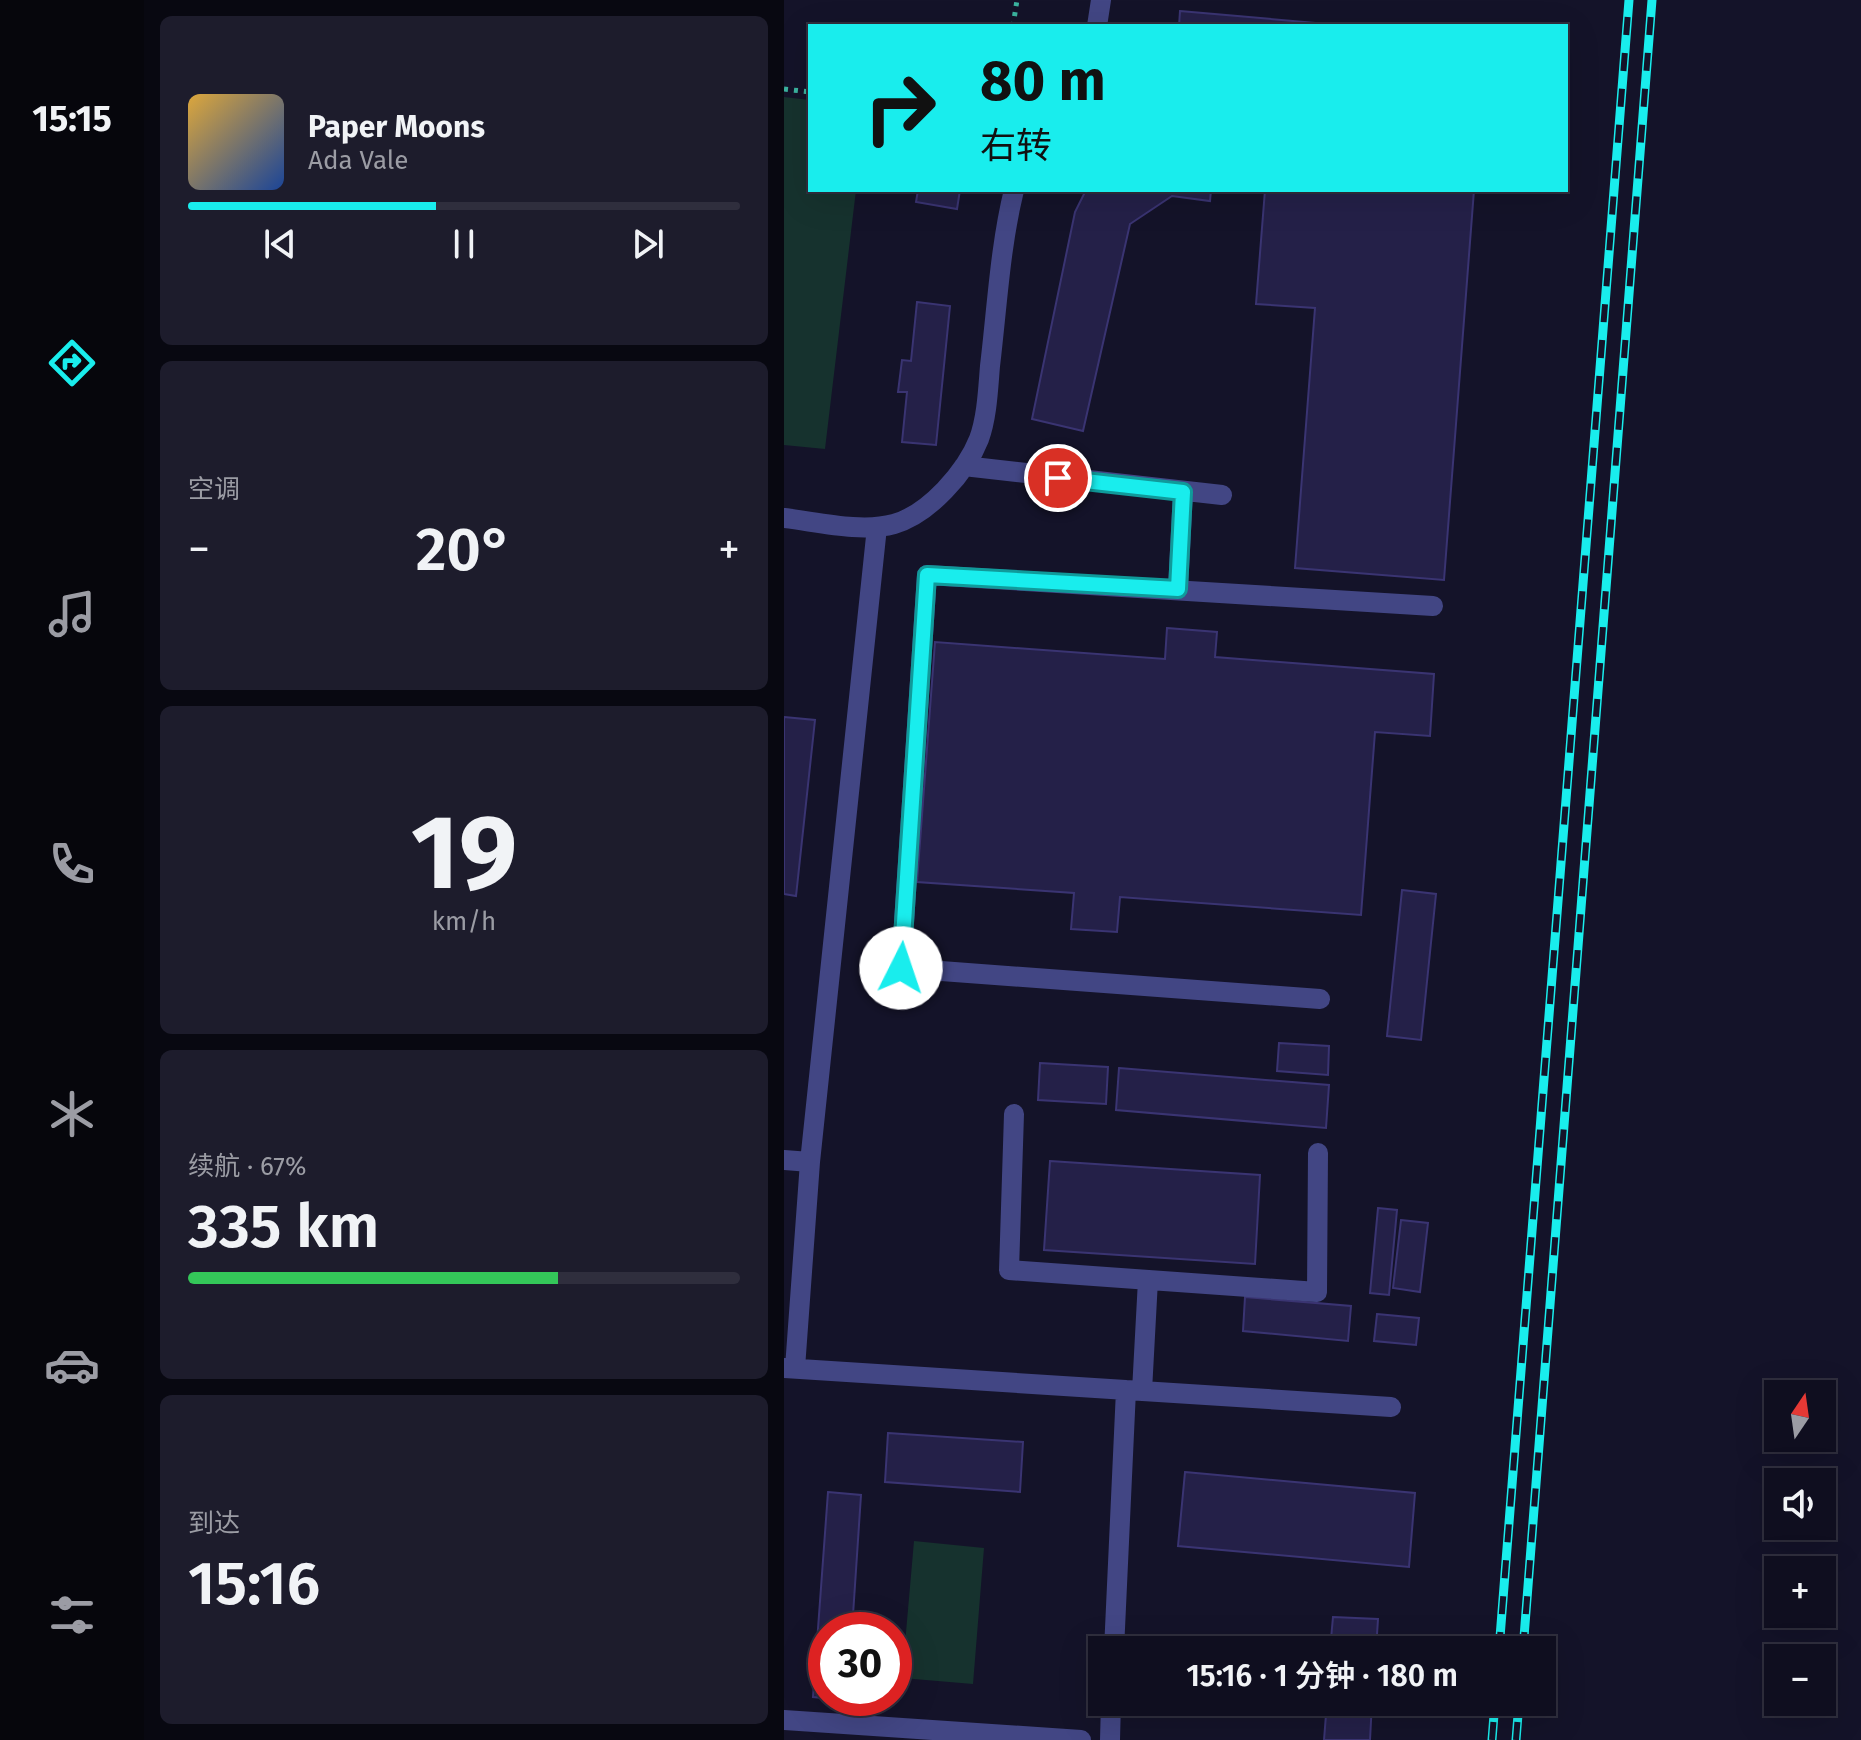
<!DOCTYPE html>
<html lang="zh">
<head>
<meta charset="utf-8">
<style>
	body { margin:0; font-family:"Fira Sans","Noto Sans SC",sans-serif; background:#1d1c2c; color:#f1f3f6; height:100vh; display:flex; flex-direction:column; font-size:30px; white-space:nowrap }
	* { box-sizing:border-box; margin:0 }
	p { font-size:26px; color:#9b9ca4 }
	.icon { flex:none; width:44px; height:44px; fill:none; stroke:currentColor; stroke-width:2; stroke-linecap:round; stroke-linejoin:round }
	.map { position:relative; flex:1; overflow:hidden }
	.panel { display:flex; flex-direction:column; gap:16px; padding:16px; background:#080811; width:640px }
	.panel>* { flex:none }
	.top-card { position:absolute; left:24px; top:24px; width:760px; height:168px; border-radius:0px; box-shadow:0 8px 32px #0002,0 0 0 2px #2f2e3d; background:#19eded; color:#111; overflow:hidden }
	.needle { width:52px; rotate:13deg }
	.tools { position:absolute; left:980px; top:1380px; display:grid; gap:16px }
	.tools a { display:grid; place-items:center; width:72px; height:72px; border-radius:0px; background:#0f0e1f; box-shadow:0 8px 32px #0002,0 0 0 2px #2f2e3d; font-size:40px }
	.speed { position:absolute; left:24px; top:1612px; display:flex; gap:16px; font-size:40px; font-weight:700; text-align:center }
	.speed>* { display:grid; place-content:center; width:104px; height:104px; border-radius:50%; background:#0f0e1f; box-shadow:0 8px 32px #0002,0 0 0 2px #2f2e3d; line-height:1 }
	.speed .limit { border:12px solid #d22; background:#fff; color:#111 }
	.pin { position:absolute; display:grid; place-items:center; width:68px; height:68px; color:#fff; margin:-34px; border:4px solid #fff; border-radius:50%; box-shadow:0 2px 8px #0007 }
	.me { position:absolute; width:88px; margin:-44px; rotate:4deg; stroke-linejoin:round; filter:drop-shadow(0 0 6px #0008) }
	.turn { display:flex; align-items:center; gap:28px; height:168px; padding:0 40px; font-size:36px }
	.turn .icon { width:104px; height:104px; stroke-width:2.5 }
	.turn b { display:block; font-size:56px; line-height:68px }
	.big { font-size:60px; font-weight:600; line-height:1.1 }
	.panel .card { flex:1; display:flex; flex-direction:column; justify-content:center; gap:12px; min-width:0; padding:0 28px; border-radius:12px; background:#1d1c2c }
	.panel .dial { align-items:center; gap:0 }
	.dial b { font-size:104px; line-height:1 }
	.song { display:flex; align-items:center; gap:24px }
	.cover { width:96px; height:96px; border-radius:12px; background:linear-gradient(135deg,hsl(40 70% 55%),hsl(220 70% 35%)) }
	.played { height:8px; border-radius:4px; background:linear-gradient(90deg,#19eded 45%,#2f2e3d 45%) }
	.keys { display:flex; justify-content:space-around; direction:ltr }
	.heat { display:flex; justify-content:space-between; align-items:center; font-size:44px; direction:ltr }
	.charge { height:12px; border-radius:6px; background:linear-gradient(90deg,#34c759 67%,#2f2e3d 0) }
	.trip { position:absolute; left:304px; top:1636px; width:468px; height:80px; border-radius:0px; background:#0f0e1f; box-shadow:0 8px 32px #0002,0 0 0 2px #2f2e3d; font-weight:600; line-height:80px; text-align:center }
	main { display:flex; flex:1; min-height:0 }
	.menu { display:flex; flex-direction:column; width:144px; justify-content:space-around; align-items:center; background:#06060c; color:#9b9ca4 }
	.menu .icon { width:56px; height:56px }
	.menu .selected { color:#19eded }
	.menu b { font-size:36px; color:#f1f3f6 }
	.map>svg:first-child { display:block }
	.green { fill:#16322e }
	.building { fill:#242048; stroke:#3a3472; stroke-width:2 }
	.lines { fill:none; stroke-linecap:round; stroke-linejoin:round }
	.path { stroke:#3bb39f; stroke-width:5; stroke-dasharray:4 6; stroke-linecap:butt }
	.minor { stroke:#424684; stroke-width:20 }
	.rail-casing { stroke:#19eded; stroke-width:9 }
	.rail { stroke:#141329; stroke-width:6; stroke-dasharray:18; stroke-linecap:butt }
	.route-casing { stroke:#109a9a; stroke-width:20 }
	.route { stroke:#19eded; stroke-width:14 }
</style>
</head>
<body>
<main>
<nav class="menu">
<b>15:15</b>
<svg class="icon selected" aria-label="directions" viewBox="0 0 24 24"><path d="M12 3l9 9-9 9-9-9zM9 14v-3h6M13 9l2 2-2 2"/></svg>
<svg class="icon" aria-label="music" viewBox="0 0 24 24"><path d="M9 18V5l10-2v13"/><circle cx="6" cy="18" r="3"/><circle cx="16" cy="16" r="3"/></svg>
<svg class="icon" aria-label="phone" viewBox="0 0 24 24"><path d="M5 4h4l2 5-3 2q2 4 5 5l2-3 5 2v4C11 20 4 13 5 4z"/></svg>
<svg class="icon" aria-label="climate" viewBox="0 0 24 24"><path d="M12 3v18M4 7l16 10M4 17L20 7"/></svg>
<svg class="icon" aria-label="car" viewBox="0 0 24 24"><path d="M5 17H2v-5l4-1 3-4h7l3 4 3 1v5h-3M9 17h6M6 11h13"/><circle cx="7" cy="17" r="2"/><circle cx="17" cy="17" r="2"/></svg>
<svg class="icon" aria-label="filters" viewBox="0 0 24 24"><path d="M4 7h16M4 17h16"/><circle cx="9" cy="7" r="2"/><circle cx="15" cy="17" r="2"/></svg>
</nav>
<section class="panel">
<div class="card">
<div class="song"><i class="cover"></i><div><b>Paper Moons</b><p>Ada Vale</p></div></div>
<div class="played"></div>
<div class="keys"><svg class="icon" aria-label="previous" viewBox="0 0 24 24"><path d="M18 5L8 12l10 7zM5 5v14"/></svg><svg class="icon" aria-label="pause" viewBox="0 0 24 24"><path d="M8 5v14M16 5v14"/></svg><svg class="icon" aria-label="next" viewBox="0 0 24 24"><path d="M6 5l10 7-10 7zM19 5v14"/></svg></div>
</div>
<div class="card"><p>空调</p>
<div class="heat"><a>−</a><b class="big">20°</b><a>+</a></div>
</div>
<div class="card dial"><b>19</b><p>km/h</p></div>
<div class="card"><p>续航 · 67%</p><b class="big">335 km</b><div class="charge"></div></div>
<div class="card"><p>到达</p><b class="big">15:16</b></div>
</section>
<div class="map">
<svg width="1077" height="1740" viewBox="0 0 1077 1740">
	<rect width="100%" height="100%" fill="#141329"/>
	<path class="green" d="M0 97 26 100V190H72L41 449 0 445Z
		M130 1541 200 1548 189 1684 118 1678Z"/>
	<path class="building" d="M396 11 566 26H395Z
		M134 190H176L173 209 132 202Z
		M302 190H427L426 201 388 196 346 224 299 431 248 419 291 212Z
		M481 190H690L660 580 511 568 531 308 472 304Z
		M133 302 166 306 152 445 118 442 123 392H114L118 360 127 361Z
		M383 628 433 632 431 657 650 674 646 736 591 732 577 915 336 897 333 932 287 929 290 893 133 882 151 642 381 659Z
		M0 717 31 720 12 896 0 894Z
		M618 890 652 894 637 1040 603 1036Z
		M495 1043 545 1046 544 1075 493 1071Z
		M256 1063 324 1067 322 1104 254 1100Z
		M335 1068 545 1085 542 1128 332 1110Z
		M266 1161 476 1175 471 1264 260 1250Z
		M594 1208 613 1210 605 1295 586 1293Z
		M617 1220 644 1223 636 1292 609 1288Z
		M461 1297 567 1306 564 1341 459 1331Z
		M593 1314 635 1318 632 1345 590 1341Z
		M104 1433 239 1442 236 1492 101 1482Z
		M401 1472 631 1493 625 1567 394 1546Z
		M44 1492 77 1495 68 1630H42V1698L62 1700 29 1697Z
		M549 1617 594 1619 592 1650H546Z
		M543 1702H588L586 1740H540Z"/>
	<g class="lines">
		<path class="path" d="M229 26 233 0
			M0 89 26 92"/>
		<path class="minor" d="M313 26 317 0
			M180 466 438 495
			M0 518C34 522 77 533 110 524 145 514 182 472 195 439 203 417 204 390 206 366 213 308 216 247 230 190
			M394 589 399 492
			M536 999 117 968 143 575 649 606
			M230 1114 225 1270 533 1292 534 1153
			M0 1160 26 1162
			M0 1368 607 1407
			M11 1368 26 1162 93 527
			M358 1391 364 1280
			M330 1650 342 1390
			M0 1720 297 1740
			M326 1740 327 1702"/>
		<g class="rail-casing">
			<path id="rail" d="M715 1650 845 0
				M739 1650 868 0
				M708 1740 711 1702
				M732 1740 735 1702"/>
		</g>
		<use href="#rail" class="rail"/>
	</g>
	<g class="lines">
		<g class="route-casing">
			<path id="route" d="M117 968 143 575 394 589 399 492 274 478"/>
		</g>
		<use href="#route" class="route"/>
	</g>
</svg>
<div class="tools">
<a><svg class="needle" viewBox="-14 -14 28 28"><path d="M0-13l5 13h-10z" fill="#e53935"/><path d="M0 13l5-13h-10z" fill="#9b9ca4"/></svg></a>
<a><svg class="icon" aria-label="sound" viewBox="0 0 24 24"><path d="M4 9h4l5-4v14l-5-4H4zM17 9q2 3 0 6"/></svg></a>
<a>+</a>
<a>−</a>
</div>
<div class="speed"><div class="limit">30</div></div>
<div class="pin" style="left:274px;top:478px;background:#d93025"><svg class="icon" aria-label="arrive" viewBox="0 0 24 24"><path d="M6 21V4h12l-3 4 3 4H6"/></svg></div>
<svg class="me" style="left:117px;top:968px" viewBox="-20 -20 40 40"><circle r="19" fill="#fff"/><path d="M0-13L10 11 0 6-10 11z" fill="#19eded"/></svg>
<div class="trip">15:16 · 1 分钟 · 180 m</div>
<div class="top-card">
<div class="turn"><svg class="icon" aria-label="right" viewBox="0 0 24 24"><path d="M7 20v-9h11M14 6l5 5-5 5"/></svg><div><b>80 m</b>右转</div></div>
</div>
</div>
</main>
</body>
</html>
